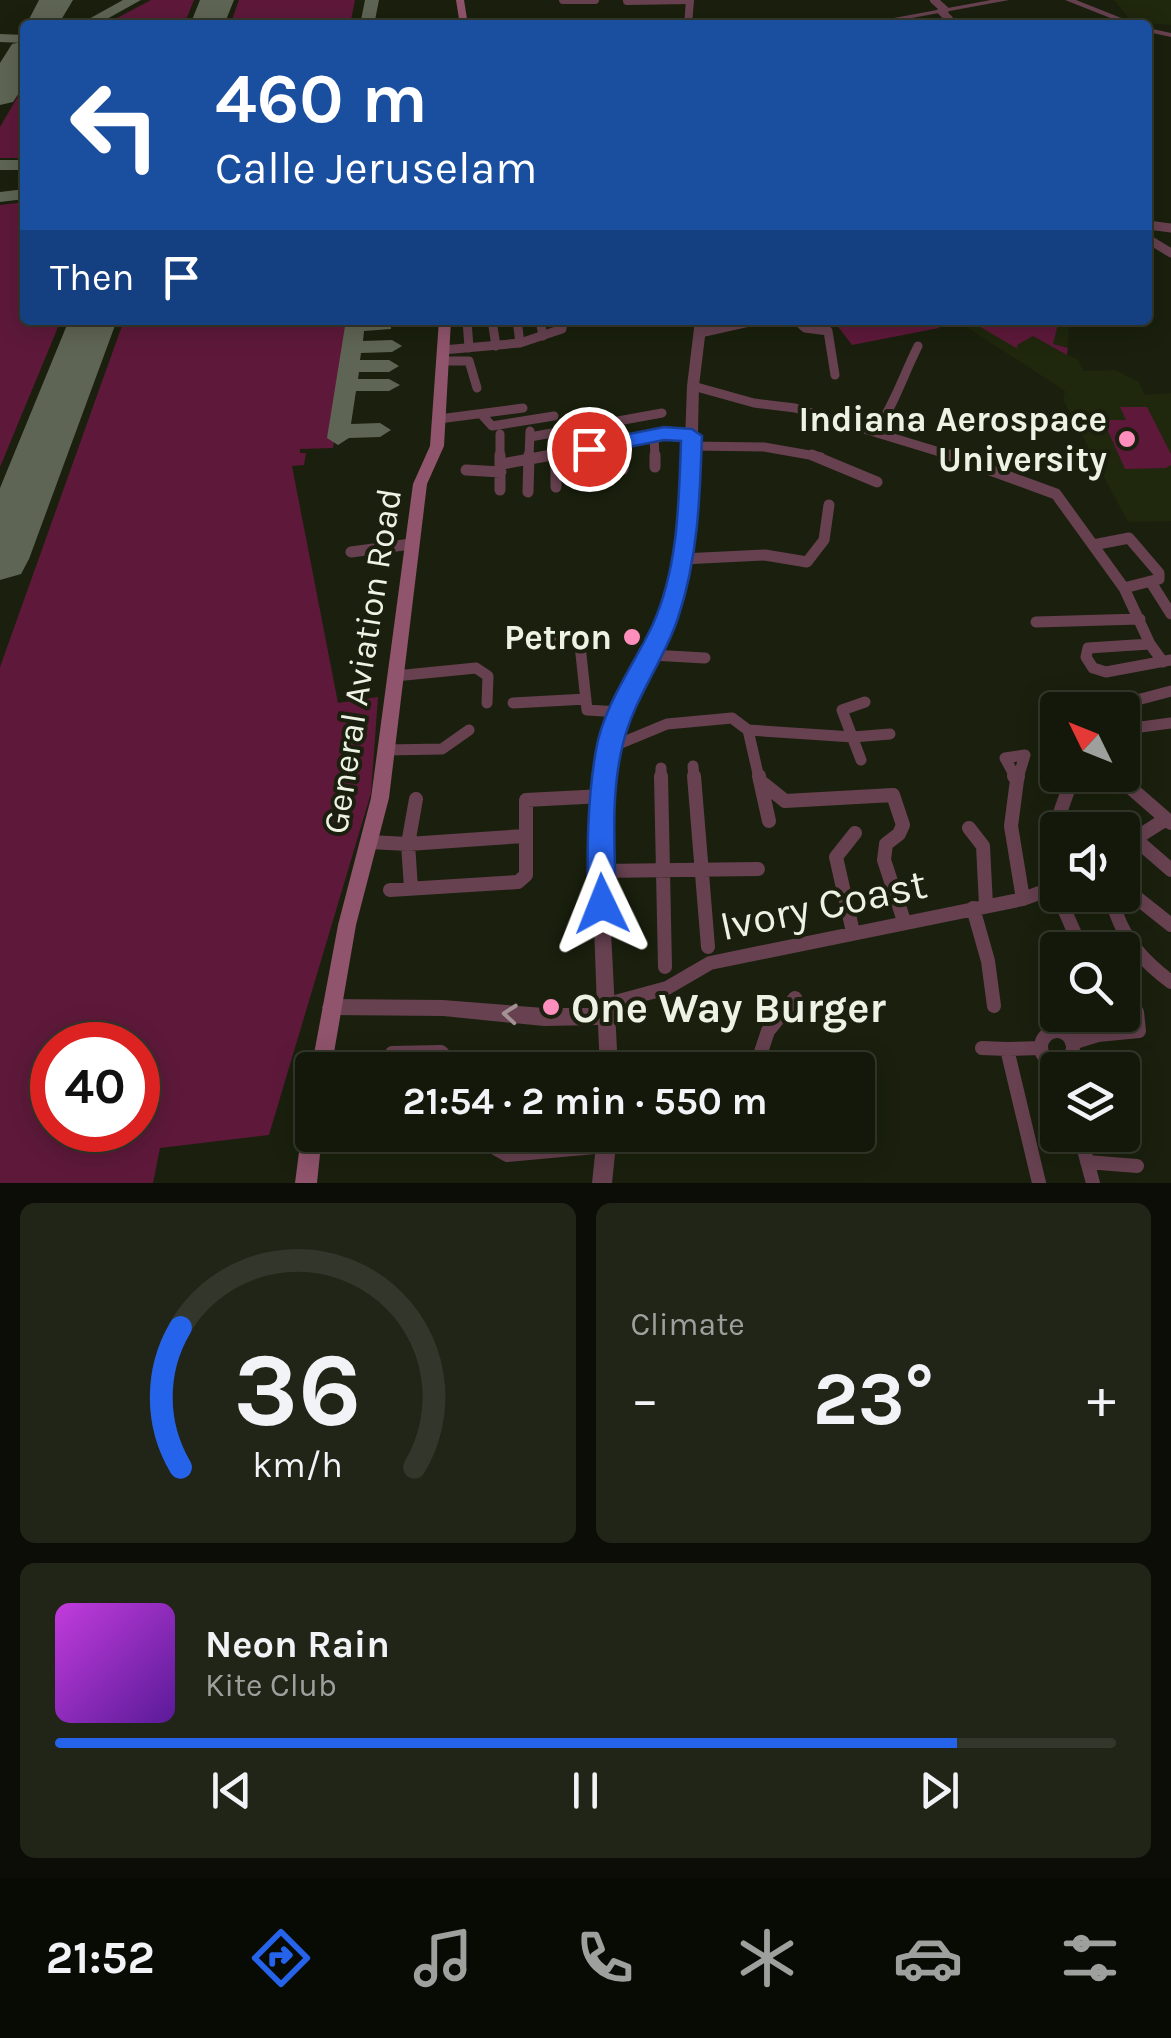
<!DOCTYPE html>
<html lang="en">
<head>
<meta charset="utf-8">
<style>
	body { margin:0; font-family:Karla,sans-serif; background:#212518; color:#f1f3f6; height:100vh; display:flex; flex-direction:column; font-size:38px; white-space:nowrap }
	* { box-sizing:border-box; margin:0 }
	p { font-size:32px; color:#9da09c }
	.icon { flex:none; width:55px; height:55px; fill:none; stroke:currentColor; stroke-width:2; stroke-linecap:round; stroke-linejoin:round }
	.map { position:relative; height:1183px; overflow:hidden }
	.side { display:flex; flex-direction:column; gap:20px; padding:20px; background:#0b0d06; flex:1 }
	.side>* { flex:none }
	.top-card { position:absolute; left:20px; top:20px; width:1132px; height:305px; border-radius:10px; box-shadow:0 5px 25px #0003,0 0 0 2px #33372b; background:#1a4fa0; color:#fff; overflow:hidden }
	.needle { width:65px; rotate:313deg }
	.buttons { position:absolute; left:1040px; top:692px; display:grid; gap:20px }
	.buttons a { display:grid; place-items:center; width:100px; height:100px; border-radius:10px; background:#14180a; box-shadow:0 5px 25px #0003,0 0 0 2px #33372b; font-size:50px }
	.speed { position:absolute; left:30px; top:1022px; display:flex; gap:20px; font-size:50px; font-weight:700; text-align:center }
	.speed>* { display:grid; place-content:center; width:130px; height:130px; border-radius:50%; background:#14180a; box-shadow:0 5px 25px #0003,0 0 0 2px #33372b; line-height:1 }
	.speed .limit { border:15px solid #d22; background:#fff; color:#111 }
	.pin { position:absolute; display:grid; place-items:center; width:85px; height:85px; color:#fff; margin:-42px; border:5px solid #fff; border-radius:50%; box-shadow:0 2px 10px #0007 }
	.me { position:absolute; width:110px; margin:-55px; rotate:358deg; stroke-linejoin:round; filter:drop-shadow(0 0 8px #0008) }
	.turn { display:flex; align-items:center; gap:35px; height:210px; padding:0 30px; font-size:45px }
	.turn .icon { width:130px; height:130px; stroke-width:2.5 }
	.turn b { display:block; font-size:70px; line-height:85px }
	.then { display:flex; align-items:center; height:95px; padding:0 30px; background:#0003; gap:20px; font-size:38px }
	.big { font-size:75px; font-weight:700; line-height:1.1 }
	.side .tile { flex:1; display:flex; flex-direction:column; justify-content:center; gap:15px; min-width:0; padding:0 35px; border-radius:15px; background:#212518 }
	.side .dial { align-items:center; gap:0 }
	.dial svg { height:260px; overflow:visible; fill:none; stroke:#33372b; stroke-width:7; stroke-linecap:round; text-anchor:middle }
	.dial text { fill:#f1f3f6; stroke:none }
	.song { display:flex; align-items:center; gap:30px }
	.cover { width:120px; height:120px; border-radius:15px; background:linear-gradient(135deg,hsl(290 70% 55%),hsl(270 70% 35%)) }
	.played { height:10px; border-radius:5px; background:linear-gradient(90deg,#2563eb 85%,#33372b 85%) }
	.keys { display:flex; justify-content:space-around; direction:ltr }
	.heat { display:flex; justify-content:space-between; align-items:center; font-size:55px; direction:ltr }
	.side .tiles { flex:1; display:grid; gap:20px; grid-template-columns:1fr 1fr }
	.tile:last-child { grid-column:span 2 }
	.trip { position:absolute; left:295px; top:1052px; width:580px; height:100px; border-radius:10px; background:#14180a; box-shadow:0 5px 25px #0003,0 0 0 2px #33372b; font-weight:700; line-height:100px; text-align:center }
	.tabs { display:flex; height:160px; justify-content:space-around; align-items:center; background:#080a04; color:#9da09c }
	.tabs .icon { width:70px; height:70px }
	.tabs .on { color:#2563eb }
	.tabs b { font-size:45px; color:#f1f3f6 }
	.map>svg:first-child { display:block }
	.built { fill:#1f270d }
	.green { fill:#5e193a; fill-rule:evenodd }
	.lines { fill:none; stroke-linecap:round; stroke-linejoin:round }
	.taxiway { fill:#5f6554; fill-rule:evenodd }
	.runway { fill:#5f6554; fill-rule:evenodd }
	.minor-far3 { stroke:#674150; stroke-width:8 }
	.minor-far2 { stroke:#674150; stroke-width:9 }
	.minor-far1 { stroke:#674150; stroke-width:11 }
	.minor { stroke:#674150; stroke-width:14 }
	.tertiary { fill:#674150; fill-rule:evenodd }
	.secondary { fill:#90546c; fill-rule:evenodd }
	.oneway { stroke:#a39193 }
	.route { fill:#2563eb; stroke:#184099; stroke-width:2.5 }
	.poi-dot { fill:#fe8ebc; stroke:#1a200d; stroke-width:4 }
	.labels { text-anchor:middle; stroke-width:8; stroke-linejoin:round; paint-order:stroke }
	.poi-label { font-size:35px; font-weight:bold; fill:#edf2e5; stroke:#1a200d; text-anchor:end }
	.street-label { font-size:35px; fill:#edf2e5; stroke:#1a200d }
	.near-street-label { font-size:42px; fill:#edf2e5; stroke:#1a200d }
	.near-poi-label { font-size:42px; font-weight:bold; fill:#edf2e5; stroke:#1a200d; text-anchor:start }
</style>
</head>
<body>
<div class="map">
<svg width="1171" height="1183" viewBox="0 0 1171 1183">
	<rect width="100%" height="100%" fill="#1a200d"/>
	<path class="built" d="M1114 0H1171V25L1132 22Z
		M956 320H1070L1067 355 1078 359 1084 371 1115 370 1139 382 1145 395 1171 393V521L1128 522 1063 400 1065 391Z"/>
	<path class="green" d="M151 0H194L184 25H104Z
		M239 0H355L350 25H230Z
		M25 84V158H0V127Z
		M25 202V320H61L0 467V205Z
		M124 320H352L333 448 300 449V453H306L304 465 292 466 338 703 378 697 371 793 269 1135 160 1148 153 1183H0V667ZM52 1045H138V1130H52Z
		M833 320H942L939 328 852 345Z
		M1065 320 1071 326 1058 324 1053 344 1068 348 1067 355 1033 336 1017 345 1018 349 970 321Z
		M1120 407H1147L1171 454V465L1166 468 1125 469 1103 420H1126Z"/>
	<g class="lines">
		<path class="taxiway" d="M123 0H141L96 25H78Z
			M365 0H379L374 25H360Z
			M0 34 25 35V43L0 42Z
			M0 160H25V170H0Z
			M25 189V199L0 202V192Z
			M346 320 391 321V329L364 331 363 341 392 340 402 346 392 352 361 353 360 360H389L399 366 389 372H359L358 379H389L400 385 389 391H356L351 424 380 423 391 430 380 437 349 438 338 445 327 438Z"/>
		<path class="runway" d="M39 0H73L58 25 25 27Z
			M200 0H234L224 25H190Z
			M25 41V84L13 102 0 105V63L12 44Z
			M69 320H117L29 559 21 574 0 580V488Z"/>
		<path class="minor-far3" d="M563 0H595
			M934 0 945 10
			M627 1 690 0
			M941 11 949 19 943 25
			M946 23 963 25"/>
		<path class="minor-far2" d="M1148 225 1171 228
			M1148 239 1171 253
			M467 320 469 348
			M492 320 496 346
			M517 320 520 343
			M540 320 543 336
			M796 320 805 328 828 331 835 375
			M700 333 758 320
			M443 350 520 343 562 329 563 320
			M442 361H469L477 388
			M693 386 754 403 795 408 956 457
			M482 415 492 426 554 416
			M439 419 523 408
			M590 427 591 457
			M876 431C895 403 903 376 918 346
			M500 434V457
			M530 437 662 413
			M654 437 655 457
			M623 443V457
			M691 446 764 447 821 457
			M529 457 530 431
			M539 457 664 434 691 436"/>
		<path class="minor-far1" d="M500 455V490
			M556 455V487
			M591 455V476
			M623 455V469
			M655 455V467
			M812 455 877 482
			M949 455 1056 494 1124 588 1150 644 1163 662
			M502 464 552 455
			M466 470 501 472
			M528 492 529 455
			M1093 545 1129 538 1159 573V579L1124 588
			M351 552 411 544
			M682 559 765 555 807 562 824 540 829 505
			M1152 584 1171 614
			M1036 622 1140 619
			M530 634 579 636 587 710 620 712
			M1150 644 1088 648 1086 657 1093 668 1106 672 1171 660
			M651 655 705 658
			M395 676 476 668 488 676 487 703
			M513 703 586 699
			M1126 729 1171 723
			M1130 729 1122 704 1171 691
			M748 730 853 737 890 734
			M609 748 667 724 732 718 748 730 759 778
			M387 750 442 749 469 730
			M861 760 842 710 865 702
			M693 766 694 778
			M661 768V778
			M1116 775 1120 778
			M1016 778 1005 758 1025 755 1018 778"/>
		<path class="minor" d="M661 776 665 967
			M694 776 708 947
			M759 776 769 821
			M1014 776 1017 780
			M1117 776 1171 823
			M1017 780 1011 826 1023 899
			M1017 780 1018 776
			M760 781 785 801 893 795 903 825 899 834 886 844 884 860 904 921
			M1111 818 1171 870
			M969 828 983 846 986 905
			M1061 830V810L1073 776
			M369 842 408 844 524 836
			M1122 847 1166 819
			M600 871 758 869
			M1122 886 1171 925
			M411 888 408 844 416 799
			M390 890 518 882 526 875V800L603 796
			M1058 895 1082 950
			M1133 895 1116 913C1127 944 1146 963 1171 982
			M973 908 988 961 994 1006
			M853 932 836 857 855 833
			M608 1004 667 988 710 963 1023 899 1058 886
			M1041 1047a16 16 0 1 1 32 0a16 16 0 1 1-32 0Z
			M1072 1043 1098 1035 1139 1031 1137 1012 1122 1001
			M982 1048 1007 1049 1039 1183
			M1007 1049 1040 1048
			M392 1053 441 1052 446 1057V1070
			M755 1070 768 1031 795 998
			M1122 1105 1132 1106
			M488 1135 493 1147 507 1155 606 1146
			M1080 1135 1093 1183
			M1087 1162 1137 1166"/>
		<path class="tertiary" d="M686 0H694L692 25H684Z
			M991 0H1009L874 25H856Z
			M1065 0H1076L1139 25H1128Z
			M1148 28 1171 33V37L1148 32Z
			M695 320H707L699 386 696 522 689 559 673 621 627 712 617 748 608 871 618 1070H600L598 1025 544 1026 443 1016 331 1015 325 1013 322 1007 325 1001 331 999 443 1000 544 1008H597L592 871 601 748 613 712 659 621 675 559 682 522 687 386Z
			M597 1135H617L612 1183H592Z"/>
		<path class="secondary" d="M456 0H464L468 25H460Z
			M439 320H451L444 446 427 484 389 798 356 925 331 1070H312V1074L311 1070 338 925 371 798 413 484 430 446Z
			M312 1119V1135H322L317 1183H295L302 1129 305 1122Z"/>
	</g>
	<defs><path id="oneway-chevron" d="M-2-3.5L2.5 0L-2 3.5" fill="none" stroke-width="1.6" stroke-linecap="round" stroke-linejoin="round" transform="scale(2.5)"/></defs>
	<use class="oneway" href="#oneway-chevron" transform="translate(510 1014) rotate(-175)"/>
	<path class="route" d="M664 427 692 429 702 436C700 498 698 558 678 618 664 661 634 698 623 744 610 794 615 852 616 904L612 913 602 917 592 913 588 904C587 853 587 801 596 750 604 704 634 665 653 624 678 568 679 502 681 441L664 440 589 455 579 449 589 442Z"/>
	<g class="poi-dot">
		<circle cx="1127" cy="439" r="10"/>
		<circle cx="632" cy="637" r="10"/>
		<circle cx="551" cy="1007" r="10"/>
	</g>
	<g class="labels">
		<g class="poi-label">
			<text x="1107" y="431">Indiana Aerospace<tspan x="1107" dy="40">University</tspan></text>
			<text x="612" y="649">Petron</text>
		</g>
		<g class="street-label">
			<text transform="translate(362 661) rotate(-81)" y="12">General Aviation Road</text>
		</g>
		<g class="near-street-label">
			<text transform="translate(823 904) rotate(-12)" y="15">Ivory Coast</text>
		</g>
		<g class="near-poi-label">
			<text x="571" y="1022">One Way Burger</text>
		</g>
	</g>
</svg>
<div class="buttons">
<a><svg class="needle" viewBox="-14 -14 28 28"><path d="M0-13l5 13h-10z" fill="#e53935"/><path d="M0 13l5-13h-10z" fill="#9da09c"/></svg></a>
<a><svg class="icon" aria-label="sound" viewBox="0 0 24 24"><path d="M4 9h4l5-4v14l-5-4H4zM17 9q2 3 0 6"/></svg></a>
<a><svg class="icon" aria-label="search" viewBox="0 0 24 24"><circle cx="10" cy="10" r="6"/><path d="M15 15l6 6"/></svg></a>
<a><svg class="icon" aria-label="layers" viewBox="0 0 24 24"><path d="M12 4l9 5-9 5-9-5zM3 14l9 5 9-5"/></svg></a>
</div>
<div class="speed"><div class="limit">40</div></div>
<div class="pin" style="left:589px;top:449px;background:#d93025"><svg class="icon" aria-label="arrive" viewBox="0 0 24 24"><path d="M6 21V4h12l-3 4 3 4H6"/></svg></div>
<svg class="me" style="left:602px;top:904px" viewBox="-20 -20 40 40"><path d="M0-17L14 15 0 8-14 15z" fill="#2563eb" stroke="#fff" stroke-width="4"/></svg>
<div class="trip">21:54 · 2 min · 550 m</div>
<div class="top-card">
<div class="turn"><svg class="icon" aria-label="left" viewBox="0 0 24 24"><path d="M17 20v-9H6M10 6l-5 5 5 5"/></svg><div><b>460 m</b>Calle Jeruselam</div></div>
<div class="then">Then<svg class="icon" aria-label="arrive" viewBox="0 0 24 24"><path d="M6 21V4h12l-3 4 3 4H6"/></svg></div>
</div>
</div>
<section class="side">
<div class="tiles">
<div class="tile dial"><svg viewBox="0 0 100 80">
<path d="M14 69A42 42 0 1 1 86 69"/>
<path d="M14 69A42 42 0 0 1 14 26" stroke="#2563eb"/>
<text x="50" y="56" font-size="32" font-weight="700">36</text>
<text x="50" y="72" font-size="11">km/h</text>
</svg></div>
<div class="tile"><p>Climate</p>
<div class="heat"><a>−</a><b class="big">23°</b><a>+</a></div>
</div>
<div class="tile">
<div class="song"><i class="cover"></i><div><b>Neon Rain</b><p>Kite Club</p></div></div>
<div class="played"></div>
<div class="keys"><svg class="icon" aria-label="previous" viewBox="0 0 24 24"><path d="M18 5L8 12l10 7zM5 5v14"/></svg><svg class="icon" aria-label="pause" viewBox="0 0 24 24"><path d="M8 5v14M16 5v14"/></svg><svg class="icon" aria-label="next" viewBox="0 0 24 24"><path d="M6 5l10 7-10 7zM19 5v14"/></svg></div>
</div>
</div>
</section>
<nav class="tabs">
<b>21:52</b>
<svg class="icon on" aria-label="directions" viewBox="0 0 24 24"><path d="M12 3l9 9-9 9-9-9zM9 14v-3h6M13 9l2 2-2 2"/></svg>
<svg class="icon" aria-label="music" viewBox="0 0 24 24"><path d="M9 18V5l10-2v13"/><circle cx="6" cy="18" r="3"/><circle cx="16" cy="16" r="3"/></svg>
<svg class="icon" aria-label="phone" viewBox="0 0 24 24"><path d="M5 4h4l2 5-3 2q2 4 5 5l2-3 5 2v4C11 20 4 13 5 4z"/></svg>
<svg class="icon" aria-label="climate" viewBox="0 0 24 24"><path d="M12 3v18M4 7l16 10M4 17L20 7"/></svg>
<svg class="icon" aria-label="car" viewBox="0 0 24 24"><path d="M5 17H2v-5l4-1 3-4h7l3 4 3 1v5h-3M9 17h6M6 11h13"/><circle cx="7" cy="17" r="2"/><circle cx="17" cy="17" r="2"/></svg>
<svg class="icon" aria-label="filters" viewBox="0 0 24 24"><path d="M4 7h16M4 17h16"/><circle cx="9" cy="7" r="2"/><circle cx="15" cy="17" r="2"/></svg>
</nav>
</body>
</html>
